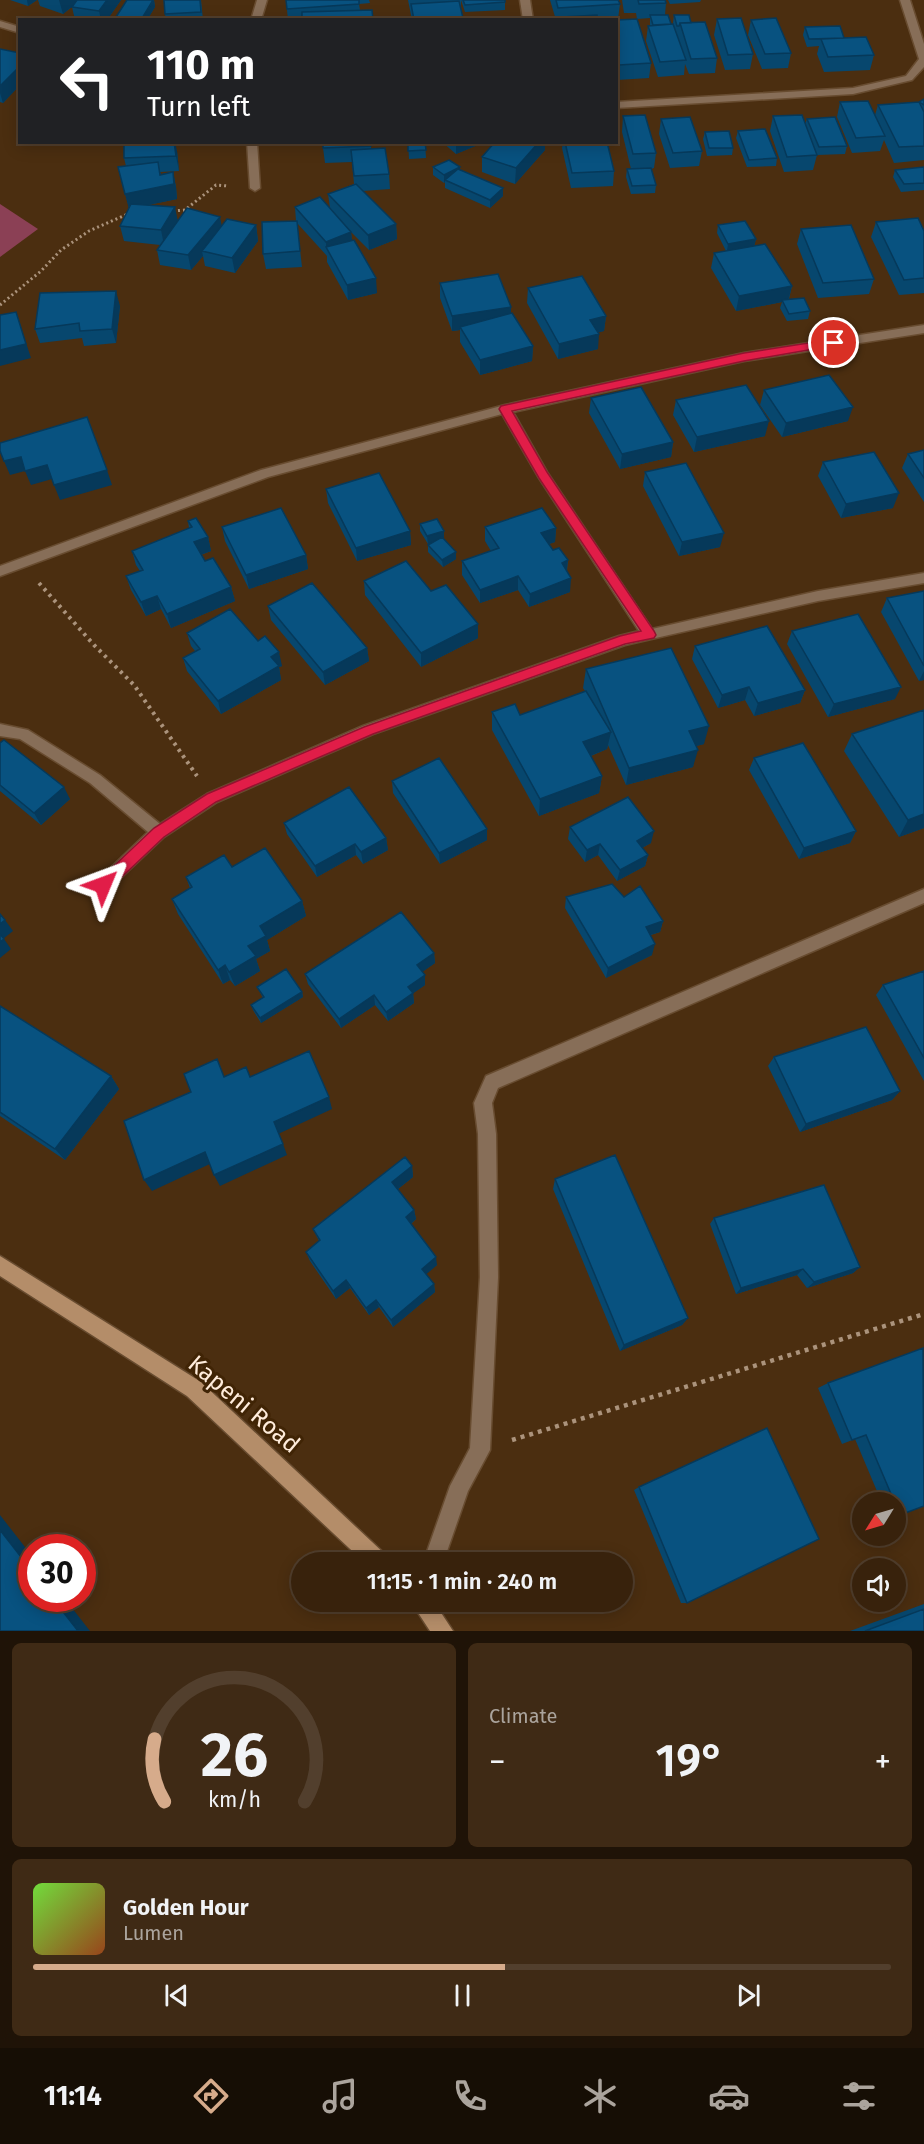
<!DOCTYPE html>
<html lang="en">
<head>
<meta charset="utf-8">
<style>
	body { margin:0; font-family:"Fira Sans",sans-serif; background:#3f2a15; color:#f1f3f6; height:100vh; display:flex; flex-direction:column; font-size:22px; white-space:nowrap }
	* { box-sizing:border-box; margin:0 }
	p { font-size:20px; color:#aba49d }
	.icon { flex:none; width:33px; height:33px; fill:none; stroke:currentColor; stroke-width:2; stroke-linecap:round; stroke-linejoin:round }
	.map { position:relative; height:1631px; overflow:hidden }
	.panel { display:flex; flex-direction:column; gap:12px; padding:12px; background:#1f1307; flex:1 }
	.panel>* { flex:none }
	.hud { position:absolute; left:18px; top:18px; width:600px; height:126px; border-radius:0px; box-shadow:0 3px 15px #0003,0 0 0 2px #523f2d; background:#202124; color:#fff; overflow:hidden }
	.needle { width:39px; rotate:233deg }
	.fabs { position:absolute; left:852px; top:1492px; display:grid; gap:12px }
	.fabs a { display:grid; place-items:center; width:54px; height:54px; border-radius:50%; background:#38220c; box-shadow:0 3px 15px #0003,0 0 0 2px #523f2d; font-size:30px }
	.speed { position:absolute; left:18px; top:1534px; display:flex; gap:12px; font-size:30px; font-weight:700; text-align:center }
	.speed>* { display:grid; place-content:center; width:78px; height:78px; border-radius:50%; background:#38220c; box-shadow:0 3px 15px #0003,0 0 0 2px #523f2d; line-height:1 }
	.speed .limit { border:9px solid #d22; background:#fff; color:#111 }
	.pin { position:absolute; display:grid; place-items:center; width:51px; height:51px; color:#fff; margin:-26px; border:3px solid #fff; border-radius:50%; box-shadow:0 2px 6px #0007 }
	.me { position:absolute; width:66px; margin:-33px; rotate:46deg; stroke-linejoin:round; filter:drop-shadow(0 0 4px #0008) }
	.turn { display:flex; align-items:center; gap:21px; height:126px; padding:0 30px; font-size:27px }
	.turn .icon { width:78px; height:78px; stroke-width:2.5 }
	.turn b { display:block; font-size:42px; line-height:51px }
	.big { font-size:45px; font-weight:600; line-height:1.1 }
	.panel .card { flex:1; display:flex; flex-direction:column; justify-content:center; gap:9px; min-width:0; padding:0 21px; border-radius:9px; background:#3f2a15 }
	.panel .dial { align-items:center; gap:0 }
	.dial svg { height:156px; overflow:visible; fill:none; stroke:#523f2d; stroke-width:7; stroke-linecap:round; text-anchor:middle }
	.dial text { fill:#f1f3f6; stroke:none }
	.song { display:flex; align-items:center; gap:18px }
	.cover { width:72px; height:72px; border-radius:9px; background:linear-gradient(135deg,hsl(100 70% 55%),hsl(20 70% 35%)) }
	.played { height:6px; border-radius:3px; background:linear-gradient(90deg,#d6ab8b 55%,#523f2d 55%) }
	.keys { display:flex; justify-content:space-around; direction:ltr }
	.heat { display:flex; justify-content:space-between; align-items:center; font-size:33px; direction:ltr }
	.panel .tiles { flex:1; display:grid; gap:12px; grid-template-columns:1fr 1fr }
	.card:last-child { grid-column:span 2 }
	.trip { position:absolute; left:291px; top:1552px; width:342px; height:60px; border-radius:30px; background:#38220c; box-shadow:0 3px 15px #0003,0 0 0 2px #523f2d; font-weight:600; line-height:60px; text-align:center }
	.menu { display:flex; height:96px; justify-content:space-around; align-items:center; background:#160e05; color:#aba49d }
	.menu .icon { width:42px; height:42px }
	.menu .current { color:#d6ab8b }
	.menu b { font-size:27px; color:#f1f3f6 }
	.map>svg:first-child { display:block }
	.green { fill:#8b4055 }
	.lines { fill:none; stroke-linecap:round; stroke-linejoin:round }
	.minor-casing { stroke:#684c30; stroke-width:3 }
	.secondary-casing { stroke:#684c30; stroke-width:3 }
	.path-far2 { stroke:#ab937c; stroke-width:3; stroke-dasharray:2 3; stroke-linecap:butt }
	.path-far1 { stroke:#ab937c; stroke-width:4; stroke-dasharray:3 4.5; stroke-linecap:butt }
	.path { stroke:#ab937c; stroke-width:4.5; stroke-dasharray:4 5; stroke-linecap:butt }
	.minor { fill:#876e58; fill-rule:evenodd }
	.secondary { fill:#b48d69; fill-rule:evenodd }
	.wall { fill:#07476e }
	.shaded-wall { fill:#06395a }
	.building { fill:#085280; stroke:#06395a; stroke-width:1.5 }
	.route { fill:#e11d48; stroke:#92132f; stroke-width:1.5 }
	.labels { text-anchor:middle; stroke-width:6; stroke-linejoin:round; paint-order:stroke }
	.near-street-label { font-size:24px; fill:#ffecdb; stroke:#402405 }
</style>
</head>
<body>
<div class="map">
<svg width="924" height="1631" viewBox="0 0 924 1631">
	<rect width="100%" height="100%" fill="#4b2e10"/>
	<path class="green" d="M0 204 38 229 0 257Z"/>
	<g class="lines">
		<g class="minor-casing">
			<path id="minor" d="M257 0H267L261 20H251Z
				M520 0H530L533 20H523Z
				M900 0H910L924 44V67L912 80 853 94 616 108V102L853 88 906 76 919 59Z
				M0 21 20 27V33L0 27Z
				M247 142H257L260 188 255 191 250 188Z
				M924 325V333L744 361 513 412 547 472 652 629 818 591 924 573V583L818 601 625 645 373 734 217 802 164 837 108 890 103 892 98 890 95 885 98 880 148 832 90 783 20 739 0 736V724L28 730 100 775 160 824 207 794 363 726 619 636 639 631 539 478 502 414 268 477 0 576V566L261 470 505 405 744 353Z
				M924 889V903L498 1088 492 1103 496 1134 498 1277 490 1450 468 1491 443 1563H423L450 1486 470 1448 480 1277 478 1134 474 1103 486 1076Z"/>
		</g>
		<g class="secondary-casing">
			<path id="secondary" d="M0 1256 201 1382 387 1556 390 1563H365L187 1396 0 1276Z
				M411 1602H434L453 1631H430Z"/>
		</g>
		<path class="path-far2" d="M173 211 185 210 216 185 228 186
			M0 305 41 271 61 250 89 231 130 213"/>
		<path class="path-far1" d="M39 583 94 645 134 685 197 776"/>
		<path class="path" d="M512 1440 924 1314"/>
		<use href="#minor" class="minor"/>
		<use href="#secondary" class="secondary"/>
	</g>
	<path class="wall" d="M10 0H37L28 6Z
		M38 0H121L107 20H75L72 7 73 6 63 14 40 6Z
		M154 0 155 7 147 20H117L116 17Z
		M201 0 203 20H166L165 14Z
		M286 0H369L370 3 359 4 360 10 373 20H288Z
		M408 0H461V9L463 20H412Z
		M461 0H505V10L465 12Z
		M550 0H618L620 4 618 19 556 20Z
		M622 0H665L666 3 665 15 671 24 674 26 673 23 674 15 691 23 717 58 715 73 689 74 685 64 684 75 658 77 646 41 648 26H650V18L637 19 636 13H624Z
		M668 0H701L700 2 670 4Z
		M717 19 753 54 750 69 725 70 714 35Z
		M616 20 651 63 649 78 617 80Z
		M751 20 791 53 788 68 762 69 748 35Z
		M805 27 844 38 874 55 870 70 824 72 817 54 819 46 807 47 803 35Z
		M0 49 20 53V88L19 86 3 103 0 102Z
		M924 99V160L894 163 884 140 880 151 852 153 837 117 840 102 875 115 878 105 919 102Z
		M623 116 656 153 654 168 651 169 656 185 655 193 631 194 626 177 627 169H631L622 132Z
		M773 116 805 124 807 119 847 146 845 154 817 155 813 170 784 172 770 131Z
		M661 119 702 151 699 166 670 168 659 134Z
		M738 131 777 158 776 166 747 167 736 138Z
		M705 132 733 148 732 155 707 156 703 139Z
		M371 142V149L389 174 390 189 363 191 396 224 397 239 369 250 350 231 351 232 352 241 377 293 348 300 327 262V256L297 223 302 267 266 269 263 254 296 221 295 207 330 208 328 194 354 184 352 162 325 163 323 148Z
		M408 142H425L426 158 409 159Z
		M442 142H485L456 154Z
		M563 142H565L614 171 613 186 571 188 562 148Z
		M545 150 515 184 482 172V157Z
		M177 151 179 171 160 172 161 174 173 172 176 187 177 199 148 205 178 220 221 226 256 225 258 241 235 273 205 266 203 256 191 270 160 265 157 250 160 245 124 241 120 226 129 208 118 167 126 166 124 158Z
		M433 167 460 170 503 196 490 208 445 188V182L444 183 433 175Z
		M924 167V190L901 192 893 177 895 170Z
		M876 222 924 231V293L899 295 871 237Z
		M718 225 756 239 754 246 792 286 789 299 810 311 808 319 787 321 780 308 782 302 736 311 711 268 714 253 726 251 717 233Z
		M801 229 874 279 869 294 818 298 797 244Z
		M440 283 511 307V314L533 346 532 361 480 375 460 342V330L452 331 440 298Z
		M528 288 606 316 604 331 598 332V349L558 359 527 303Z
		M120 306 116 343 84 346 82 338 40 343 35 329Z
		M764 390 848 421 782 437 760 405Z
		M591 398 673 442 671 457 620 469 589 413Z
		M676 400 765 436 694 452 673 415Z
		M924 450V502L902 468 908 454Z
		M823 462 893 508 841 518 818 476Z
		M645 472 720 547 679 556 643 486Z
		M326 489 410 531 411 545 357 561 328 503Z
		M188 521 208 537 211 551 201 555 205 561 231 587 235 601 171 628 161 609 146 616 131 590 126 576 140 571 136 565 132 551 189 528Z
		M420 524 444 531V539H443L456 559 443 567 428 552V545L434 542 428 544 420 531Z
		M222 527 306 555 308 569 249 589 225 541Z
		M485 527 556 528 555 542 549 544 553 550 568 560 567 571 570 592 529 607 518 590 480 603 462 575V561L491 551 485 541Z
		M364 581 431 591 478 624V638L421 667 365 595Z
		M924 591V680L919 681 881 612 887 598Z
		M268 606 367 648 369 661 325 685 271 620Z
		M792 631 895 699 828 717 787 644Z
		M187 633 258 641 282 666 279 667 281 680 221 714 187 671 183 658 195 651 191 646Z
		M695 646 805 690 800 703 754 716 745 700 718 708 692 659Z
		M586 669 704 744 696 746 693 767 626 785 608 745 607 749 591 756 602 776 599 793 539 816 492 730V712L520 715 585 691 583 688Z
		M924 710V828L899 837 844 751 852 734Z
		M0 743 70 799 41 825 0 791Z
		M754 758 856 831 850 843 799 859 749 770Z
		M392 781 487 840 440 864 393 793Z
		M284 823 386 838 388 850 363 864 356 855 317 877 287 834Z
		M570 827 651 843 642 848 648 855 645 866 617 881 598 855 585 862 568 839Z
		M232 867 302 901 306 916 267 940 270 951 256 959 260 971 235 986 230 980 223 984 178 914 172 899 190 888 186 877Z
		M566 897H624L663 921 660 932 651 935 652 955 606 978 565 908Z
		M434 953 435 963 422 972 425 985 413 993 414 1003 388 1021 375 1005 341 1028 308 984 305 974Z
		M924 971V1081L876 995 883 985Z
		M257 987 302 992 303 997 261 1023 253 1010 251 1005 263 998Z
		M0 1006 111 1076 119 1089 65 1160 0 1116Z
		M774 1057 900 1091 892 1100 800 1132 768 1066Z
		M412 1166 413 1177 398 1189 414 1210 416 1219 411 1224 437 1265 426 1274 434 1284 435 1292 393 1327 379 1307 369 1315 350 1288 336 1299 310 1261 306 1252 319 1241 313 1229Z
		M555 1179 688 1318 682 1325 620 1351 553 1189Z
		M714 1218 860 1267 853 1273 807 1288 797 1275 736 1294 710 1224Z
		M923 1348 900 1515 896 1516V1503H882L855 1439 842 1444 818 1388 828 1383Z
		M639 1487 687 1603H681L634 1490Z
		M924 1604V1631H850Z"/>
	<path class="shaded-wall" d="M27 0H37L28 6Z
		M59 0H80L63 14Z
		M107 0H121L107 20H101L99 11Z
		M154 0 155 7 147 20H141Z
		M20 66V81H17L19 86 3 103 0 93V86Z
		M173 142H175L177 151 179 171Z
		M456 142H485L456 154Z
		M539 142H545V150L515 184 516 168Z
		M158 162 161 177 173 172 176 187 177 199 129 209 125 194 160 175Z
		M460 167V175L445 180V182L444 183V175Z
		M503 188V196L490 208V200Z
		M175 207 178 222 164 245 161 230Z
		M220 217 223 232 202 251 203 256 191 270 188 255Z
		M396 224 397 239 369 250 368 235Z
		M256 225 258 241 235 273 232 258Z
		M351 232 353 247H326V242Z
		M756 239 754 247 727 251 728 244Z
		M376 278 377 293 348 300 347 285Z
		M792 286 788 301 782 300V302L736 311 739 296Z
		M116 291 120 306 116 343 112 329Z
		M511 307V322L460 327V330L452 331V316Z
		M16 312 31 358 0 366V350Z
		M606 316 604 331 589 335 590 320Z
		M599 334 598 349 558 359 559 344Z
		M533 346 532 361 480 375V360Z
		M853 407 848 421 782 437 786 423Z
		M769 421 765 436 694 452 697 437Z
		M673 442 671 457 620 469 622 454Z
		M21 457 47 465 52 479 31 485 25 471 10 475 4 461Z
		M107 470 112 485 60 500 54 485Z
		M899 493 893 508 841 518 846 504Z
		M556 528 555 542 540 547 541 533Z
		M410 531 411 545 357 561 356 548Z
		M444 531V539L428 544 427 536Z
		M724 533 720 547 679 556 682 542Z
		M208 537 211 551 197 556 194 542Z
		M456 552V559L443 567 442 560Z
		M306 555 308 569 249 589 246 575Z
		M568 560 566 574 562 563Z
		M518 576V590L480 603V590Z
		M571 578 570 592 529 607 530 594Z
		M231 587 235 601 171 628 167 614Z
		M157 596 161 609 146 616 141 602Z
		M478 624V638L421 667V653Z
		M367 648 369 661 325 685 323 672Z
		M279 652 282 666 279 667 281 680 221 714 218 701 271 657Z
		M924 671V680L919 681Z
		M749 687 745 700 718 708 722 695Z
		M901 687 895 699 828 717 834 704Z
		M805 690 800 703 754 716 758 703Z
		M709 726 704 744 685 749 689 731Z
		M611 732 607 749 580 760 583 742Z
		M698 750 693 767 626 785 629 768Z
		M602 776 599 793 539 816 540 799Z
		M64 787 70 799 41 825 34 813Z
		M924 814V828L899 837 908 820Z
		M487 829V840L440 864 439 853Z
		M654 831 651 843 634 852 637 841Z
		M856 831 850 843 799 859 804 848Z
		M386 838 388 850 363 864 361 852Z
		M355 844 356 855 317 877 315 866Z
		M600 844 598 855 585 862 587 850Z
		M648 855 645 866 617 881 620 870Z
		M302 901 306 916 267 940 270 951 256 959 260 971 235 986 229 972 248 946 260 926Z
		M5 920 13 931 3 939 0 935V924Z
		M663 921 660 932 643 937 646 927Z
		M4 939 11 949 0 958V942Z
		M655 944 652 955 606 978 608 968Z
		M434 953 435 963 418 975 417 965Z
		M225 965 230 980 223 984 218 970Z
		M425 975V985L408 997V987Z
		M302 992 303 997 261 1023 260 1018Z
		M413 993 414 1003 388 1021 386 1012Z
		M374 995 375 1005 341 1028 339 1019Z
		M111 1076 119 1089 65 1160 55 1149Z
		M900 1091 892 1100 800 1132 806 1124Z
		M329 1097 332 1109 278 1134 274 1122Z
		M283 1144 287 1155 220 1186 214 1175Z
		M205 1152 212 1163 152 1191 144 1180Z
		M412 1166 413 1177 394 1192 392 1182Z
		M414 1210 416 1219 407 1227 406 1217Z
		M436 1257 437 1265 423 1277 422 1269Z
		M860 1267 853 1273 807 1288 814 1282Z
		M803 1269 797 1275 736 1294 741 1288Z
		M346 1280 350 1288 336 1299 333 1291Z
		M434 1284 435 1292 393 1327 391 1320Z
		M376 1300 379 1307 369 1315 366 1308Z
		M688 1318 682 1325 620 1351 624 1345Z
		M0 1515 32 1556V1571L0 1530Z
		M53 1599H65L90 1631H78Z"/>
	<path class="building" d="M77 0H107L99 11 72 7Z
		M127 0H153L141 20 116 17Z
		M164 0H200L201 12 165 14Z
		M286 0H359V4L287 9Z
		M463 0H505V2L465 5Z
		M556 0H618L620 4 558 8Z
		M638 0H665L666 3 639 4Z
		M459 1 463 18 414 20 411 4Z
		M372 10 373 20H302V12Z
		M597 15 598 20H563V17Z
		M650 15H668L671 24 653 25Z
		M674 15H689L691 23H680L679 26H677Z
		M741 18 753 54 728 55 717 19Z
		M776 18 791 53 765 54 751 20Z
		M637 19 651 63 619 65 616 58V20Z
		M705 22 717 58 691 59 680 23Z
		M673 24 686 60 660 62 648 26Z
		M840 26 844 38 809 39 805 27Z
		M866 37 874 55 828 57 821 39Z
		M0 49 20 53V66L0 86Z
		M924 99V105L919 102Z
		M868 101 885 136 856 138 840 102Z
		M919 102 924 112V146L899 147 878 105Z
		M645 115 656 153 633 154 623 116Z
		M802 115 817 155 787 157 773 116Z
		M690 117 702 151 673 153 661 119Z
		M835 117 847 146 819 147 807 119Z
		M765 129 777 158 749 160 738 131Z
		M729 131 733 148H709L705 132Z
		M124 142H174L176 156 124 158Z
		M323 142H371V146L323 148Z
		M408 142H425L426 150 408 151Z
		M495 142H539L516 168 482 157Z
		M565 142H607L614 171 572 173Z
		M385 148 389 174 354 176 351 150Z
		M449 160 460 167 444 175 433 167Z
		M158 162 160 175 173 172 174 184 125 194 118 167Z
		M924 167V183L904 184 895 170Z
		M651 168 656 185 632 186 627 169Z
		M458 169 503 188 490 200 445 180Z
		M356 184 396 224 368 235 328 194Z
		M320 197 351 232 326 242 295 207Z
		M131 204 175 207 161 230 120 226Z
		M187 208 220 217 188 255 157 250Z
		M918 218 924 231V278L904 280 876 222Z
		M227 219 256 225 232 258 202 251Z
		M297 221 300 251 263 254 262 222Z
		M745 221 756 239 728 244 718 225Z
		M851 225 874 279 823 283 801 229Z
		M354 240 376 278 347 285 326 247Z
		M765 244 792 286 739 296 714 253Z
		M498 274 511 307 452 316 440 283Z
		M582 276 606 316 590 320 599 334 559 344 528 288Z
		M116 291 112 329 80 331 79 323 35 329 40 293Z
		M804 298 810 311 789 314 782 300Z
		M16 312 26 344 0 350V315Z
		M512 313 533 346 480 360 460 327Z
		M829 375 853 407 786 423 764 390Z
		M746 385 769 421 697 437 676 400Z
		M641 387 673 442 622 454 591 398Z
		M87 417 107 470 54 485 47 465 25 471 21 457 4 461 0 451V443Z
		M924 450V478L908 454Z
		M874 452 899 493 846 504 823 462Z
		M686 463 724 533 682 542 645 472Z
		M379 473 410 531 356 548 326 489Z
		M281 508 306 555 246 575 222 527Z
		M542 508 556 528 541 533 553 550 559 548 568 560 562 563 571 578 530 594 518 576 480 590 462 561 499 548 485 527Z
		M196 518 208 537 194 542 205 561 213 558 231 587 167 614 157 596 141 602 126 576 143 570 132 551 192 527 188 521Z
		M437 519 444 531 427 536 420 524Z
		M442 537 456 552 442 560 428 545Z
		M406 561 431 591 446 585 478 624 421 653 364 581Z
		M312 583 367 648 323 672 268 606Z
		M924 591V666L887 598Z
		M230 609 258 641 265 636 279 652 271 657 279 666 218 701 183 658 200 649 187 633Z
		M858 614 901 687 834 704 792 631Z
		M767 626 805 690 758 703 749 687 722 695 695 646Z
		M671 648 709 726 689 731 698 750 629 768 586 669Z
		M586 691 611 732 583 742 602 776 540 799 492 712 515 704 520 715Z
		M924 710V814L908 820 852 734Z
		M4 740 64 787 34 813 0 785V743Z
		M803 743 856 831 804 848 754 758Z
		M439 758 487 829 439 853 392 781Z
		M349 787 386 838 361 852 355 844 315 866 284 823Z
		M628 797 654 831 637 841 648 855 620 870 600 844 587 850 570 827Z
		M265 848 302 901 260 926 266 936 248 946 256 956 229 972 225 965 218 970 172 899 192 887 186 877 224 855 232 867Z
		M612 884 624 897 640 886 663 921 646 927 655 944 608 968 566 897Z
		M401 912 434 953 417 965 425 975 408 987 413 993 386 1012 374 995 339 1019 305 974Z
		M0 914 5 920 0 924Z
		M0 934 4 939 0 942Z
		M286 969 302 992 260 1018 251 1005 264 997 257 987Z
		M924 971V1058L883 985Z
		M0 1006 111 1076 55 1149 0 1112Z
		M866 1027 900 1091 806 1124 774 1057Z
		M309 1051 329 1097 274 1122 283 1144 214 1175 205 1152 144 1180 124 1121 191 1092 184 1074 217 1059 224 1077 246 1067 250 1077Z
		M615 1155 688 1318 624 1345 555 1179Z
		M405 1157 412 1166 392 1182 414 1210 406 1217 436 1257 422 1269 434 1284 391 1320 376 1300 366 1308 346 1280 333 1291 306 1252 320 1240 313 1229Z
		M824 1185 860 1267 814 1282 803 1269 741 1288 714 1218Z
		M923 1348 924 1506 900 1515 866 1435 852 1440 828 1383Z
		M767 1428 819 1539 687 1603 639 1487Z
		M0 1530 32 1571V1599H53L78 1631H0Z
		M924 1609V1631H865Z"/>
	<path class="route" d="M834 339 837 340V345L744 361 512 411 547 472 654 631 656 635 654 638 625 644 373 734 216 802 164 837 108 890 103 892 98 890 96 885 98 881 154 828 207 794 364 727 620 636 641 631 539 478 499 409 501 406 744 353Z"/>
	<g class="labels">
		<g class="near-street-label">
			<text transform="translate(244 1404) rotate(40)" y="8">Kapeni Road</text>
		</g>
	</g>
</svg>
<div class="fabs">
<a><svg class="needle" viewBox="-14 -14 28 28"><path d="M0-13l5 13h-10z" fill="#e53935"/><path d="M0 13l5-13h-10z" fill="#aba49d"/></svg></a>
<a><svg class="icon" aria-label="sound" viewBox="0 0 24 24"><path d="M4 9h4l5-4v14l-5-4H4zM17 9q2 3 0 6"/></svg></a>
</div>
<div class="speed"><div class="limit">30</div></div>
<div class="pin" style="left:834px;top:343px;background:#d93025"><svg class="icon" aria-label="arrive" viewBox="0 0 24 24"><path d="M6 21V4h12l-3 4 3 4H6"/></svg></div>
<svg class="me" style="left:103px;top:885px" viewBox="-20 -20 40 40"><path d="M0-17L14 15 0 8-14 15z" fill="#e11d48" stroke="#fff" stroke-width="4"/></svg>
<div class="trip">11:15 · 1 min · 240 m</div>
<div class="hud">
<div class="turn"><svg class="icon" aria-label="left" viewBox="0 0 24 24"><path d="M17 20v-9H6M10 6l-5 5 5 5"/></svg><div><b>110 m</b>Turn left</div></div>
</div>
</div>
<section class="panel">
<div class="tiles">
<div class="card dial"><svg viewBox="0 0 100 80">
<path d="M14 69A42 42 0 1 1 86 69"/>
<path d="M14 69A42 42 0 0 1 9 37" stroke="#d6ab8b"/>
<text x="50" y="56" font-size="32" font-weight="700">26</text>
<text x="50" y="72" font-size="11">km/h</text>
</svg></div>
<div class="card"><p>Climate</p>
<div class="heat"><a>−</a><b class="big">19°</b><a>+</a></div>
</div>
<div class="card">
<div class="song"><i class="cover"></i><div><b>Golden Hour</b><p>Lumen</p></div></div>
<div class="played"></div>
<div class="keys"><svg class="icon" aria-label="previous" viewBox="0 0 24 24"><path d="M18 5L8 12l10 7zM5 5v14"/></svg><svg class="icon" aria-label="pause" viewBox="0 0 24 24"><path d="M8 5v14M16 5v14"/></svg><svg class="icon" aria-label="next" viewBox="0 0 24 24"><path d="M6 5l10 7-10 7zM19 5v14"/></svg></div>
</div>
</div>
</section>
<nav class="menu">
<b>11:14</b>
<svg class="icon current" aria-label="directions" viewBox="0 0 24 24"><path d="M12 3l9 9-9 9-9-9zM9 14v-3h6M13 9l2 2-2 2"/></svg>
<svg class="icon" aria-label="music" viewBox="0 0 24 24"><path d="M9 18V5l10-2v13"/><circle cx="6" cy="18" r="3"/><circle cx="16" cy="16" r="3"/></svg>
<svg class="icon" aria-label="phone" viewBox="0 0 24 24"><path d="M5 4h4l2 5-3 2q2 4 5 5l2-3 5 2v4C11 20 4 13 5 4z"/></svg>
<svg class="icon" aria-label="climate" viewBox="0 0 24 24"><path d="M12 3v18M4 7l16 10M4 17L20 7"/></svg>
<svg class="icon" aria-label="car" viewBox="0 0 24 24"><path d="M5 17H2v-5l4-1 3-4h7l3 4 3 1v5h-3M9 17h6M6 11h13"/><circle cx="7" cy="17" r="2"/><circle cx="17" cy="17" r="2"/></svg>
<svg class="icon" aria-label="filters" viewBox="0 0 24 24"><path d="M4 7h16M4 17h16"/><circle cx="9" cy="7" r="2"/><circle cx="15" cy="17" r="2"/></svg>
</nav>
</body>
</html>
